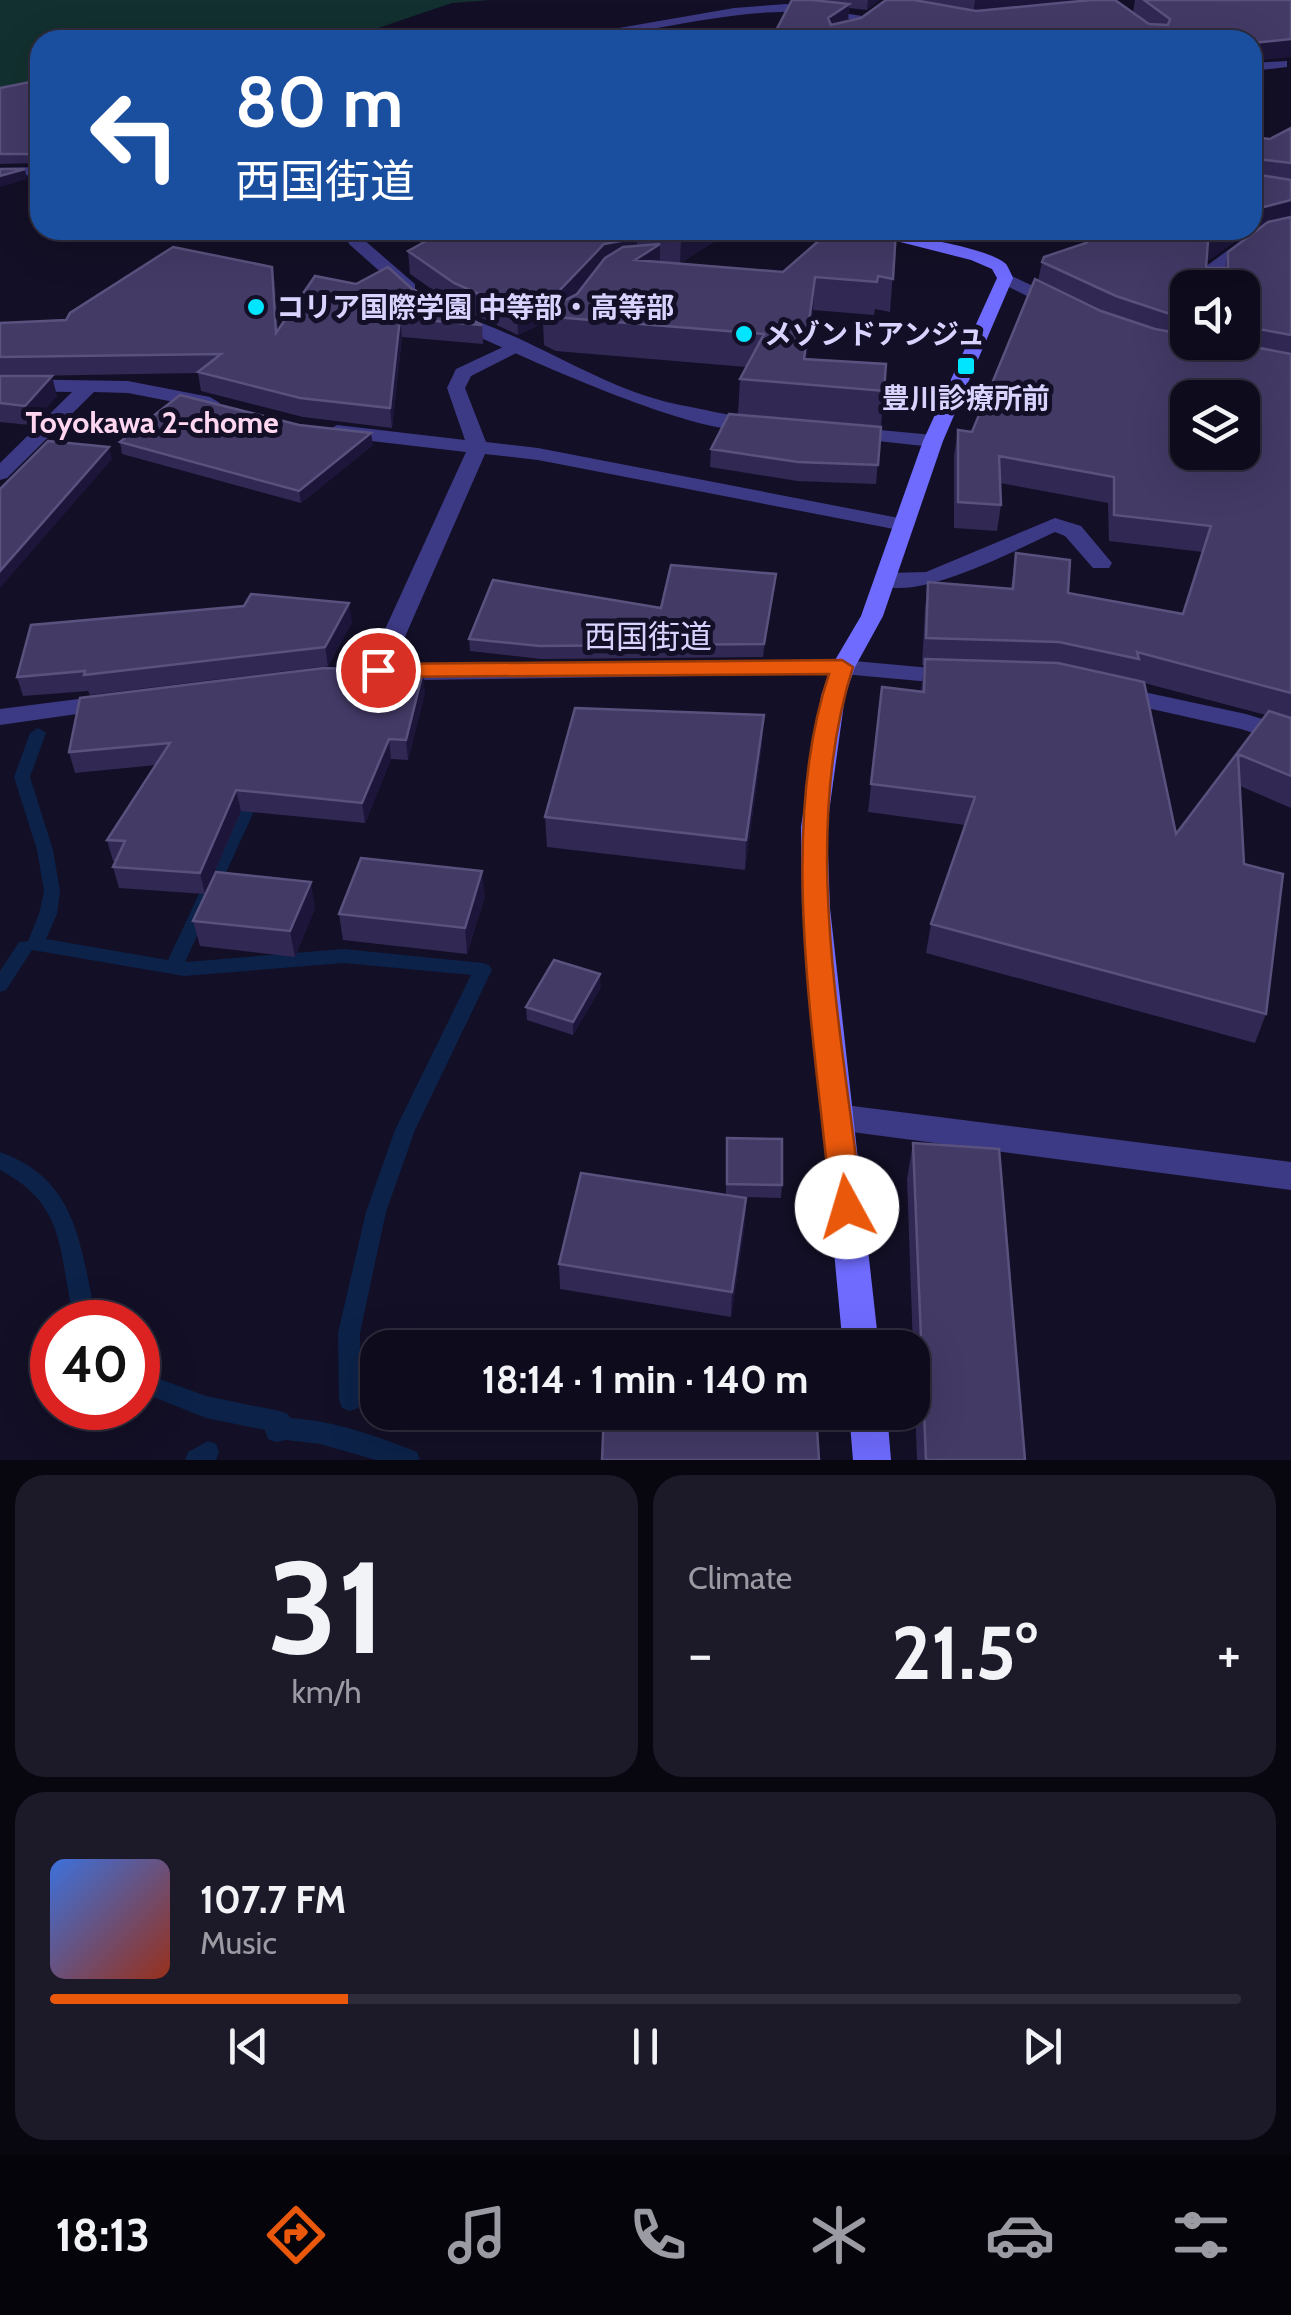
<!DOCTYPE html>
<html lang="en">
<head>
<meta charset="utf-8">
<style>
	body { margin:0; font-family:Cabin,"Noto Sans JP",sans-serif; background:#1c1929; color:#f1f3f6; height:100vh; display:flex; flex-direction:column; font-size:38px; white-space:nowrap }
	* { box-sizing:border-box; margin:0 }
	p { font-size:32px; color:#9b9ba3 }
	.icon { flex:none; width:55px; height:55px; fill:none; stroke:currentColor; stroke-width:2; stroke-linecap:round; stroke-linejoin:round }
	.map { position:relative; height:1460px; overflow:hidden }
	.panel { display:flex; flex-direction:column; gap:15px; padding:15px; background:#08060f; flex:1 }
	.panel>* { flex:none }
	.hud { position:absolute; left:30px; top:30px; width:1232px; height:210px; border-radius:30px; box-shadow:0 10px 40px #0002,0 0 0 2px #2e2b3b; background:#1a4fa0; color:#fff; overflow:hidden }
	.fabs { position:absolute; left:1170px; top:270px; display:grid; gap:20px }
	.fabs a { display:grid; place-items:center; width:90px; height:90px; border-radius:20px; background:#0e0b1c; box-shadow:0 10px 40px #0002,0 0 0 2px #2e2b3b; font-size:50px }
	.speed { position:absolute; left:30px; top:1300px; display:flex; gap:20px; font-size:50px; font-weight:700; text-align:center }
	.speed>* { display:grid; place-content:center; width:130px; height:130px; border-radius:50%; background:#0e0b1c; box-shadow:0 10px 40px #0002,0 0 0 2px #2e2b3b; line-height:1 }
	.speed .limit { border:15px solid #d22; background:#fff; color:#111 }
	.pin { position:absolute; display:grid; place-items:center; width:85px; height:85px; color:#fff; margin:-42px; border:5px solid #fff; border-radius:50%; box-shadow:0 2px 10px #0007 }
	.me { position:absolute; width:110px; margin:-55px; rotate:354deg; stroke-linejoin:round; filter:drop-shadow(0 0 8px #0008) }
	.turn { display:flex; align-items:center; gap:35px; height:210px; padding:0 40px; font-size:45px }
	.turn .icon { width:130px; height:130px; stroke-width:2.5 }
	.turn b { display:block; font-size:70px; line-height:85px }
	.big { font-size:75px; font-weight:700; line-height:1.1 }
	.panel .tile { flex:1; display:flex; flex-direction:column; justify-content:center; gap:15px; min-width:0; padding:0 35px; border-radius:30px; background:#1c1929 }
	.panel .dial { align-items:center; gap:0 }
	.dial b { font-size:130px; line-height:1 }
	.song { display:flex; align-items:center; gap:30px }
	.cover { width:120px; height:120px; border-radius:15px; background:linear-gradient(135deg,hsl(220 70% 55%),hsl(10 70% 35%)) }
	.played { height:10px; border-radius:5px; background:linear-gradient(90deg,#ea580c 25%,#2e2b3b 25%) }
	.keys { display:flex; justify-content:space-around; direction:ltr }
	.heat { display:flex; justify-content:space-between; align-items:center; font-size:55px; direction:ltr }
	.panel .tiles { flex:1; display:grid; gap:15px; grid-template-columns:1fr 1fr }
	.tile:last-child { grid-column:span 2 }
	.trip { position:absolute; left:360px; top:1330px; width:570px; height:100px; border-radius:30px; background:#0e0b1c; box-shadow:0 10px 40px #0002,0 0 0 2px #2e2b3b; font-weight:700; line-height:100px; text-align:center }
	.menu { display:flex; height:160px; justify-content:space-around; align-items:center; background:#06040b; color:#9b9ba3 }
	.menu .icon { width:70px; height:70px }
	.menu .on { color:#ea580c }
	.menu b { font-size:45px; color:#f1f3f6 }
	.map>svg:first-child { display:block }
	.green { fill:#12302f }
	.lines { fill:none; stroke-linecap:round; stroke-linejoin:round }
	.stream { fill:#0c2248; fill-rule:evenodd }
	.lane { fill:#3d3a85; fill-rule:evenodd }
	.street { fill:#3d3a85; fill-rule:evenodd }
	.secondary { fill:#6f6bff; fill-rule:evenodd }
	.wall { fill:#312854; fill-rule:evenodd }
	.shaded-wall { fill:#1d163a }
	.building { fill:#433a66; stroke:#5a527e; stroke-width:2.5; fill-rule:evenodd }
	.route { fill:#ea580c; stroke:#983908; stroke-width:2.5 }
	.poi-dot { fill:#00e5ff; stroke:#130f26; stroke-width:4 }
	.labels { text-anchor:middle; stroke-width:10; stroke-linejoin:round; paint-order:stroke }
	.far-poi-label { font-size:28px; font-weight:bold; fill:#d9d4ff; stroke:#130f26; text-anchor:start }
	.far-neighbourhood-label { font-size:30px; font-weight:bold; fill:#ffd6f0; stroke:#130f26 }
	.street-label { font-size:32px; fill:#d9d4ff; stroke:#130f26 }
</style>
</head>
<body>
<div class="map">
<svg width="1291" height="1460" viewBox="0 0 1291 1460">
	<rect width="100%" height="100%" fill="#130f26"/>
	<path class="green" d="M0 0H491L452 3 343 40H40V89L0 95Z"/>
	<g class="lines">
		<path class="stream" d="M38 728 46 733 30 777 53 850 60 891 57 914 46 939 168 960 245 796 253 791 261 796 185 962 344 949 483 963 489 965 492 970 415 1130 386 1212 360 1333 361 1400 358 1408 350 1411 342 1408 339 1400 338 1333 366 1212 395 1130 471 975 344 963 184 976 32 950 6 990 0 992V971L19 942 28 941 39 914 44 891 37 850 14 777 30 733Z
			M0 1152C81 1181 80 1250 97 1322H75C57 1255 70 1207 0 1170Z
			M138 1371 206 1396 280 1411 288 1414 290 1418C332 1420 377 1436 417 1452L420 1460H376L320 1444 286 1440 276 1442 268 1439 265 1430 206 1418 138 1391Z
			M208 1441 216 1444 219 1452 216 1460H185L188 1452Z"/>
		<path class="lane" d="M1287 61V67L1252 71V63Z
			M518 340 527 345 524 349 471 376 465 388 486 442 538 448 904 519 915 525 904 531 538 460 485 454 390 671 386 676H370L366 671 466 452 337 437 327 431 337 425 465 440 447 388 456 369Z
			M0 379 128 381 210 397 220 403 210 409 128 393 94 392 7 478 0 480V463L72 392 0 391Z"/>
		<path class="street" d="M786 4 875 18 869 22C841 18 811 11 783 12 705 13 628 40 550 40L734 8Z
			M40 167V175L0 176V168Z
			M1291 224V234L1261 241 1219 273 1220 288H1203L1205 267 1250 234Z
			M344 230H360L363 239 415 284V292H403L349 244Z
			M1005 273 1063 300 1066 304 1051 308 999 282 997 278Z
			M454 314C526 334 591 382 663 401 681 406 762 420 769 425 731 457 496 344 448 323L445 319Z
			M848 427 933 435 943 441 933 447 841 437 838 433Z
			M1055 518 1081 526 1112 563 1109 568H1093L1065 536 1055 532C1021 547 904 610 874 580L885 573 926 572Z
			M843 660 953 670 965 677 953 684 843 674 349 681 337 674 349 667 378 664Z
			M1116 686 1246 714 1291 728V745L1241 729 1107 699 1104 694Z
			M110 695 122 703 119 708 0 725V709Z
			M837 1104 1291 1162V1190L837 1130 826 1126 821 1117 826 1108Z"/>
		<path class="secondary" d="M853 230C881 230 988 246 1006 264 1007 265 1013 277 1013 278L943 441 883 616 855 667 845 696 827 827 830 908 879 1348H843L802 908 801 827 821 696 831 667 861 616 923 441 997 278 992 269 971 260Z
			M849 1412H887L891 1460H853Z"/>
	</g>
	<path class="wall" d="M792 0H879L867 10 849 8 848 21 861 18 886 0H1117H1115L1133 12 1135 0H1291L1252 40H771Z
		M40 80V163L0 164V88Z
		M1291 128V808L1240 786 1244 864 1266 1014 1255 1043 926 953 931 924 965 825 868 812 882 687 921 691 924 665H922L925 608 928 582 1011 588 1016 553 1068 593 1183 614 1203 552 1109 541 1108 503 1000 483 1001 505 997 531 954 528V455L958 430 972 432 1038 281 1042 262 1086 243 1100 230H1251L1206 262V268H1225L1228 252 1262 227 1252 230V137L1270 139ZM1188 288H1242V342H1188ZM1144 683 1266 715 1176 834Z
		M406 230H733L680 263 783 272 831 230H965L954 241 896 233 890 312 875 309 874 315 813 310 806 359 886 364 881 426 738 414 740 379 746 367 556 351 544 345 543 323 518 335 456 306 410 274 408 251 437 235Z
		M272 267 275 285 278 330 356 284 411 288 482 325 483 344 402 337 392 428 303 417 201 391 198 373 28 376 57 396 30 425 0 422V323L66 320Z
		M881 427 876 484 797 481 710 467 711 449Z
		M120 442 373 445 301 503 122 454Z
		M776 574 763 657 541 659 470 651 469 639 661 608Z
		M352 622 328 666 90 695 88 691 23 696 17 677Z
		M425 692 408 760 391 759 365 823 241 811 205 894 119 888 113 867 116 861H113L107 840 156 765 75 773 69 752Z
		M762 744 745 870 547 847 545 817Z
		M485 896 467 954 343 940 339 914Z
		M315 908 295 957 200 946 193 921Z
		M601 987 573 1035 527 1020 526 1007Z
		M913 1143 1025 1460H917L907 1179Z
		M726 1151 782 1185 781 1198 744 1197 746 1198 745 1223 731 1317 560 1289 559 1264 726 1195Z"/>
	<path class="shaded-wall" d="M868 0H879L867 10Z
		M975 0H1117L973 14Z
		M849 4 848 22 827 37 828 18Z
		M1291 39V57L1252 61V43Z
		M25 169 27 179 0 187V176Z
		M1291 200 1290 220 1252 230V210Z
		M698 230H733L680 263 681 241Z
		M956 230H965L954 241Z
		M1224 230H1251L1203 264 1208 241Z
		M637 238V258L660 244V277L558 316 542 312 543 323 518 335 517 311 604 244Z
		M272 267 275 285 279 351 276 333Z
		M815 277 813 310 803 384 804 359Z
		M1247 309 1243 326 1242 312Z
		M400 318 402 337 392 428 390 408Z
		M52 376 57 396 30 425 25 406Z
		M371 433 373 445 301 503 299 491Z
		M109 447 112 459 0 588V571Z
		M776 574 775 586 763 657 764 644Z
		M349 603 352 622 328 666 325 647Z
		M423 672 425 692 408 760 406 740Z
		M764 715 762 744 745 870 746 840Z
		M389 739 391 759 365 823 362 803Z
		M236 790 241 811 205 894 200 873Z
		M482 871 485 896 467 954 465 928Z
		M311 882 315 908 295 957 290 931Z
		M600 974 601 987 573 1035V1022Z
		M746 1198 745 1223 731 1317 732 1292Z"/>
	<path class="building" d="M792 0H812L849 4 828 18 831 25 861 18 886 0H914L976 11 1091 0H1115L1149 24 1168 25 1170 19 1144 0H1291V39L1252 43V40H771Z
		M40 80V160L38 154H0V88Z
		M1291 128V163L1258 159 1253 163 1254 174 1291 180V200L1252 210V137L1270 139Z
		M0 169H25L0 176Z
		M1291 217V335L1242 326H1254L1261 318 1247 309 1242 312V288H1188V316L1167 313 1116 296 1042 262 1044 257 1086 243 1100 230H1224L1208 241 1206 268H1228V252L1268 222Z
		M446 230H698L681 241 637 238 604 244 558 292 517 311 454 283 408 251Z
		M831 230H896L893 279 878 276 877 282 815 277 804 359 886 364 884 391 740 379 764 334 554 317 542 312 577 294 605 258 623 247 660 244 635 260 783 272Z
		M173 247 272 267 276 333 315 276 356 284 388 267 411 288 482 325 400 318 390 408 300 398 198 372 221 354 0 357V323L66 320 70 313Z
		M1035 279 1101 311 1155 329 1188 335V342H1228L1291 354V693L1137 652 1139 659 1059 642 926 638 928 582 1013 589 1016 553 1070 560 1068 593 1183 614 1211 526 1114 515V477L999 456 1001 505 958 502V430L972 432ZM1188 398H1242V452H1188Z
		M0 376H52L25 406 0 403Z
		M180 395 299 425 371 433 299 491 120 442Z
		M729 414 881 427 878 465 798 462 711 449Z
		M48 441 109 447 0 571V489Z
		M671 565 776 574 764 644 540 646 469 639 493 580 661 608Z
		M251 594 349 603 325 647 84 675 85 671 17 677 31 625 244 606Z
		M925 659 1058 663 1144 682 1176 834 1269 711 1291 718V776L1238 754 1244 864 1283 874 1266 1014 931 924 975 797 871 784 882 687 924 692Z
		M324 668 423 672 406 740 389 739 362 803 236 790 200 873 113 867 125 841 107 840 170 743 69 752 80 698Z
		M575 708 764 715 746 840 545 817Z
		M361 858 482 871 465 928 339 914Z
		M216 872 311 882 290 931 193 921Z
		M554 960 600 974 573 1022 526 1007Z
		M727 1138 782 1139V1185L727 1184Z
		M913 1143 999 1149 1025 1460H926Z
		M581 1173 746 1198 732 1292 559 1264Z
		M604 1412H816L819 1460H602Z"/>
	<path class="route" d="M842 660 853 667C799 836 843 1034 862 1207L858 1216 847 1220 836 1216 831 1207C816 1043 776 832 829 674L378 677 367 670 378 664Z"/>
	<g class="poi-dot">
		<circle cx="256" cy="307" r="10"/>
		<circle cx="744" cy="334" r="10"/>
		<rect x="956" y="356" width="20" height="20" rx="5"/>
	</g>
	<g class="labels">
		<g class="far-poi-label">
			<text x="276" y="317">コリア国際学園 中等部・高等部</text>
			<text x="764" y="344">メゾンドアンジュ</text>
			<text x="966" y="408" text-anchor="middle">豊川診療所前</text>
		</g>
		<g class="far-neighbourhood-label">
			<text x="152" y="433">Toyokawa 2-chome</text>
		</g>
		<g class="street-label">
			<text x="648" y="648">西国街道</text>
		</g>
	</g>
</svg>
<div class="fabs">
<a><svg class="icon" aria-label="sound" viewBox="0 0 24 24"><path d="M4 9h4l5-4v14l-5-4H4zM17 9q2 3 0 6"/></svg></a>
<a><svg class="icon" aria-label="layers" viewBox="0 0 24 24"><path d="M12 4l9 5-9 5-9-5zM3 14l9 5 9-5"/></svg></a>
</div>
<div class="speed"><div class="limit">40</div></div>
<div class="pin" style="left:378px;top:670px;background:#d93025"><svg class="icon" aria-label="arrive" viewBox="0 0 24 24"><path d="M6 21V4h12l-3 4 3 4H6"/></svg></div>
<svg class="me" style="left:847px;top:1207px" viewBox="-20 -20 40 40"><circle r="19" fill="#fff"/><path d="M0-13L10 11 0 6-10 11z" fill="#ea580c"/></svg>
<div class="trip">18:14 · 1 min · 140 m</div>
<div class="hud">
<div class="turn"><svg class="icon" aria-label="left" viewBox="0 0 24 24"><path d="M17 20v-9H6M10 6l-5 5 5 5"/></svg><div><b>80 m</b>西国街道</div></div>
</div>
</div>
<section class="panel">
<div class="tiles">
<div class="tile dial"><b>31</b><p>km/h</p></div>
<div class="tile"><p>Climate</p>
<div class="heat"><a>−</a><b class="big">21.5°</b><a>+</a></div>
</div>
<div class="tile">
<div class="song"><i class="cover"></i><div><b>107.7 FM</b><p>Music</p></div></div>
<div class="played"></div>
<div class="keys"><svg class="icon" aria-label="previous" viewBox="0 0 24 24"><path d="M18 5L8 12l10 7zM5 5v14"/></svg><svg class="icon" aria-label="pause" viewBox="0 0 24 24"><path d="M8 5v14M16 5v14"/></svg><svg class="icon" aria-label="next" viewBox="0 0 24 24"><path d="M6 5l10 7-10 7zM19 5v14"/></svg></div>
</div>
</div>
</section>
<nav class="menu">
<b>18:13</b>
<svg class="icon on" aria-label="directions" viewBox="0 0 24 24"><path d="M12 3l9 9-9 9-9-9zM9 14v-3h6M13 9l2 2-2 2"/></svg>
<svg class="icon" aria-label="music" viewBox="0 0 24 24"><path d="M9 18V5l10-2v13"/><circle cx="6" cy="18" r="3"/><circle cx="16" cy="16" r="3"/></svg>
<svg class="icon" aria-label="phone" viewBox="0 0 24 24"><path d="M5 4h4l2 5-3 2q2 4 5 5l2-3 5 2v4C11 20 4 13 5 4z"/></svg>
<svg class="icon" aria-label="climate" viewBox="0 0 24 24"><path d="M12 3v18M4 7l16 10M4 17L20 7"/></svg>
<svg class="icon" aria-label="car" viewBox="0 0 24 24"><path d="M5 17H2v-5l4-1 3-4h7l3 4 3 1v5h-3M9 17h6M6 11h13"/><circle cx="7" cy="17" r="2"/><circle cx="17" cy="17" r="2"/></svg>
<svg class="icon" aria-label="filters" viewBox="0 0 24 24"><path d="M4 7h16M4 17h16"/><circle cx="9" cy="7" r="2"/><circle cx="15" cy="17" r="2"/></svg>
</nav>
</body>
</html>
